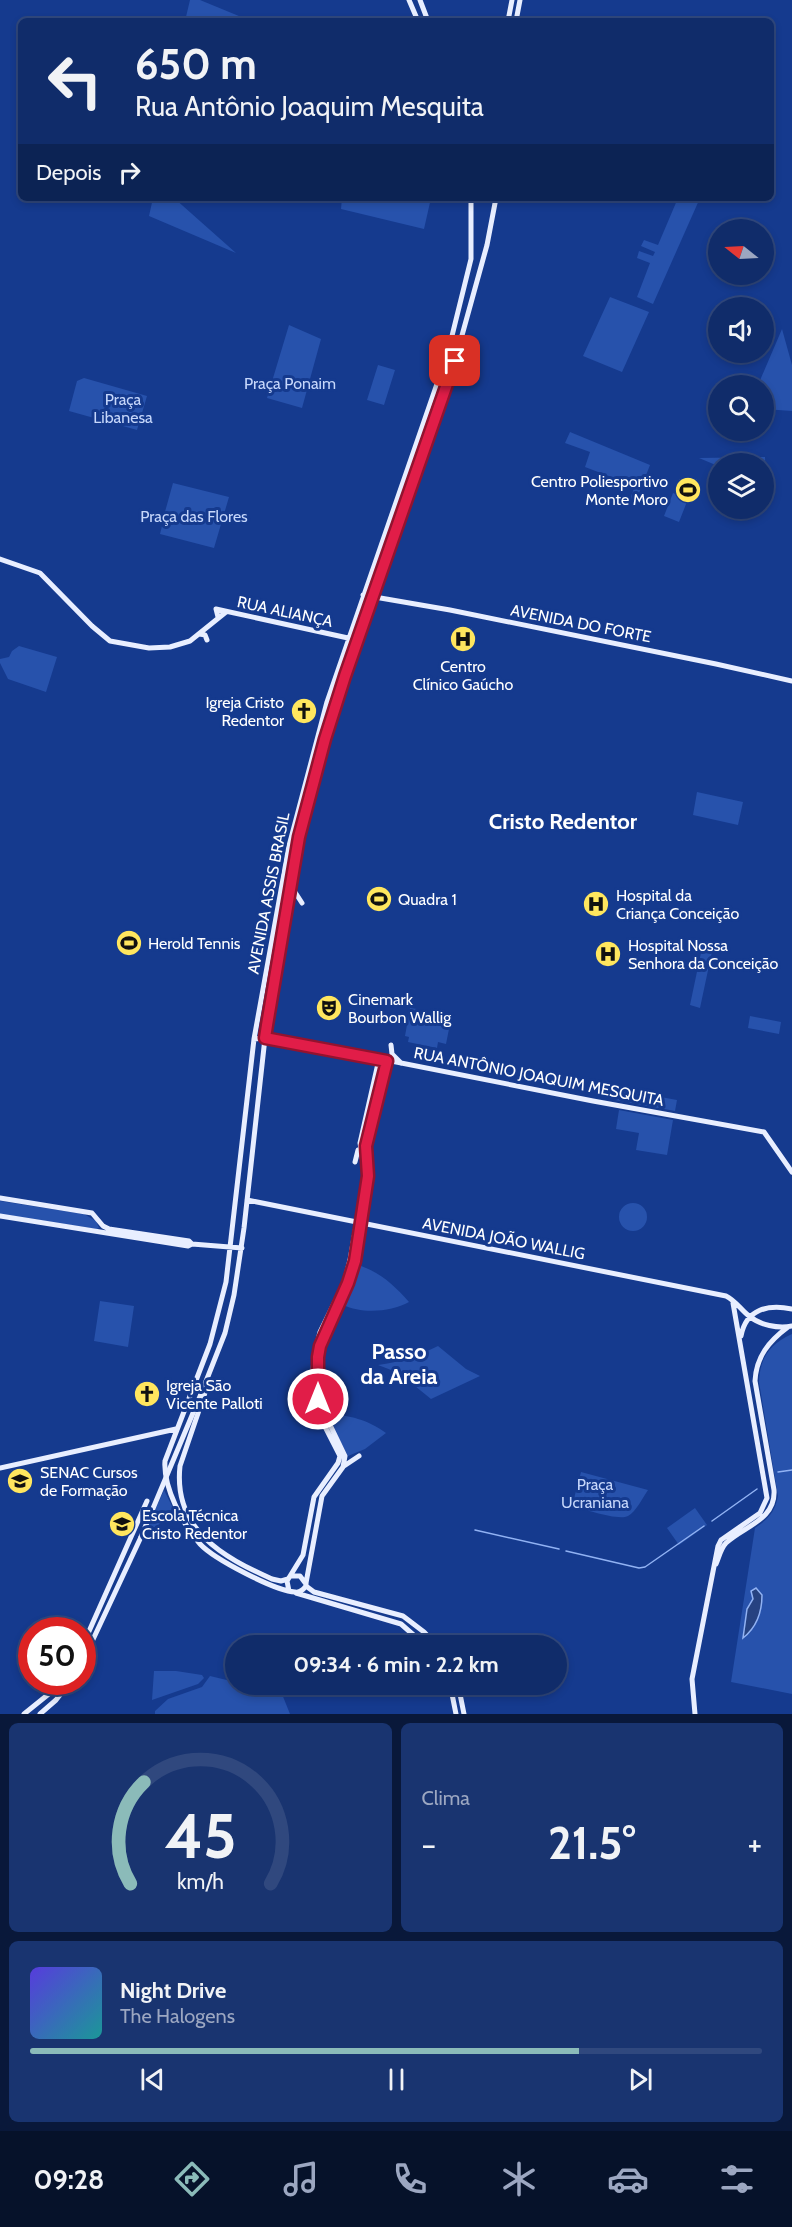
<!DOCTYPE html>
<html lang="pt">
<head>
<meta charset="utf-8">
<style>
	body { margin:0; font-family:Cabin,sans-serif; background:#193470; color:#f1f3f6; height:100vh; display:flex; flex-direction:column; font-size:22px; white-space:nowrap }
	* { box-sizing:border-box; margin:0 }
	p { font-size:20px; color:#9ca7c1 }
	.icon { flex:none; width:33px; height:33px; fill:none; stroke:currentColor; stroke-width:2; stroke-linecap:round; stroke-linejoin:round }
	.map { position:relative; height:1714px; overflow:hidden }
	.drawer { display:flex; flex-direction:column; gap:9px; padding:9px; background:#09183a; flex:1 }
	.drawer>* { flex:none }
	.banner { position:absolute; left:18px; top:18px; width:756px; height:183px; border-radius:9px; box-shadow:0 3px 9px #0003,0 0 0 2px #30487e; background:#102c6a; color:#f1f3f6; overflow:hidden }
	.needle { width:39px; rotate:288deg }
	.fabs { position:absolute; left:708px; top:219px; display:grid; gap:12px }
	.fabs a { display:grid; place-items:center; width:66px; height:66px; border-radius:50%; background:#102c6a; box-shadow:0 3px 9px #0003,0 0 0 2px #30487e; font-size:30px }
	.speed { position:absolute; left:18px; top:1617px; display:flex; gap:12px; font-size:30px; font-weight:700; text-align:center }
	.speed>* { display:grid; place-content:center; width:78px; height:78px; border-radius:50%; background:#102c6a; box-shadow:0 3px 9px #0003,0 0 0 2px #30487e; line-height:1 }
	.speed .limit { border:9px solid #d22; background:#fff; color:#111 }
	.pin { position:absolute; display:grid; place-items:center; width:51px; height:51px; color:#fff; margin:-26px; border-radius:12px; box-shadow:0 3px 9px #0006 }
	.me { position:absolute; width:66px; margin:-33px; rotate:0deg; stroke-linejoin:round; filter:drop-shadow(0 0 4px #0008) }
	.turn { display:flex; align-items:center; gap:21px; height:126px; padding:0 18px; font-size:27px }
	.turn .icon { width:78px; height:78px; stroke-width:2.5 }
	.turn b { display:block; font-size:42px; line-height:51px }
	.then { display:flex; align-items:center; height:57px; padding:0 18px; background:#0003; gap:12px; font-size:22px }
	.big { font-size:45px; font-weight:700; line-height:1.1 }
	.drawer .tile { flex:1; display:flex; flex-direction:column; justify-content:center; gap:9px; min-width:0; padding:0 21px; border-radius:9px; background:#193470 }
	.drawer .dial { align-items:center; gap:0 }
	.dial svg { height:156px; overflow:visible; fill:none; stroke:#30487e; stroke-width:7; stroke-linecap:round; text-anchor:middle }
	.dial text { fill:#f1f3f6; stroke:none }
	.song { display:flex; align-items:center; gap:18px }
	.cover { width:72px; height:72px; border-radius:9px; background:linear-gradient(135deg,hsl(250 70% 55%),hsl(180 70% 35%)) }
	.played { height:6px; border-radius:3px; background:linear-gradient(90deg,#8bbbb9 75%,#30487e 75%) }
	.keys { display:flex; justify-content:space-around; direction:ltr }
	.heat { display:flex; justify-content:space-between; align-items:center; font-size:33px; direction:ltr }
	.drawer .tiles { flex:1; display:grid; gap:9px; grid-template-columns:1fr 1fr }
	.tile:last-child { grid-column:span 2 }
	.trip { position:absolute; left:225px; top:1635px; width:342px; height:60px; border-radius:30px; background:#102c6a; box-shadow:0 3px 9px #0003,0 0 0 2px #30487e; font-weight:700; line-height:60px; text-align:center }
	.tabs { display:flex; height:96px; justify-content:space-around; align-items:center; background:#06122a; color:#9ca7c1 }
	.tabs .icon { width:42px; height:42px }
	.tabs .on { color:#8bbbb9 }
	.tabs b { font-size:27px; color:#f1f3f6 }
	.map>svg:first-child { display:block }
	.green { fill:#2752ac }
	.water { fill:#264281; stroke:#91b2f3; stroke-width:1.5 }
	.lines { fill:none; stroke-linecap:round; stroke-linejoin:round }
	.stream { stroke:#91b2f3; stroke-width:1.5 }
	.major { stroke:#e8eeff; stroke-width:5 }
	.major-bridge { stroke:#e8eeff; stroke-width:5 }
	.route-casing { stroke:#92132f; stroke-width:15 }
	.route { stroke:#e11d48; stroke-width:10 }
	.labels { text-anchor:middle; stroke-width:6; stroke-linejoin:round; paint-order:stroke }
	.park-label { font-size:16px; fill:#c6d7fb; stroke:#153a8e }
	.poi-label { font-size:16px; fill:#fff; stroke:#153a8e; text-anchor:start }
	.street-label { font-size:16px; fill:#fff; stroke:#153a8e }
	.district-label { font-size:22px; font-weight:bold; fill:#fff; stroke:#153a8e }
</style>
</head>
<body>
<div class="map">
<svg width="792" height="1714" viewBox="0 0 792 1714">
	<rect width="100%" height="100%" fill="#153a8e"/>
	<path class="green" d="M190 0H200L251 21H185Z
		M153 198H174L236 253 149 216Z
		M342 198H431L424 229 341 209Z
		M678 198H700L653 304 637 297 650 263 637 258 639 251 653 256 655 252 641 246 644 240 658 245Z
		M610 297 649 312 622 372 583 356Z
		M289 325 321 339 302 408 267 398Z
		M782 329 792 365V411L764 409V386L758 385Z
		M378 365 395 370 384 405 367 400Z
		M84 378 147 396 137 430 69 411 77 381Z
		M570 432 650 465 634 506 628 504 635 486 585 467 590 452 565 443Z
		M765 457 766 485 764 484V464H718V466L699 458Z
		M173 483 229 497 214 548 160 534 162 526 165 527 167 520 163 519Z
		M673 493 688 499 679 522 664 516Z
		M19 646 57 657 46 692 8 679 0 663V659L9 657 12 651Z
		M697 792 743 802 738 825 693 815Z
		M706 941 714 942 700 1008 690 1005 703 943Z
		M410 1008 417 1009V1012L451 1019 446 1044 438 1042 437 1048 408 1042 409 1037 405 1036Z
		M750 1016 781 1022 779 1034 748 1028Z
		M617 1089 677 1100 675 1111 615 1100Z
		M619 1110 673 1120 667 1155 636 1150 639 1133 616 1129Z
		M0 1201 84 1214 96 1221 99 1228 97 1229 0 1214Z
		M619 1217a14 14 0 1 1 28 0a14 14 0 1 1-28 0Z
		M358 1265C380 1272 394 1285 409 1302 391 1312 362 1314 343 1305Z
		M100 1301 134 1306 128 1347 94 1341Z
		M792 1334V1694L731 1682 755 1528C768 1519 775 1512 778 1496L759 1382C760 1357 770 1344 792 1334Z
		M438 1346 466 1369 480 1376 431 1399 399 1373 378 1365C400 1362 418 1356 438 1346Z
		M327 1413C350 1416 367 1419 386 1433L365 1449 348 1456 326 1415Z
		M581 1472 648 1490C643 1497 636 1512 628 1516 618 1521 584 1509 572 1506Z
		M164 1490 176 1514 148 1531 147 1528Z
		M695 1508 707 1525 679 1545 667 1528Z
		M154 1671H176L202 1675 204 1678 198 1684 152 1700Z
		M210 1676 235 1682 236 1684 244 1685 282 1694 290 1714H155V1711L168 1699 202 1687Z"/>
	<path class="water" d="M756 1588 762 1595C762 1613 757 1627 743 1638L747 1609 753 1599 751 1591Z"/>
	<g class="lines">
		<path class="stream" d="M778 1472 792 1470
			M712 1521 757 1489
			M475 1530 559 1549
			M566 1551 639 1568 645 1567 704 1526"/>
		<path class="major" d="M409 0 418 21
			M420 0 428 21
			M508 21 512 0
			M516 21 520 0
			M0 559 40 573 92 626 110 641 149 648 170 647 190 641 226 612
			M363 595 450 610 716 664 792 681
			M218 617 216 609 348 638
			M200 634 205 635 207 640
			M291 886 302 903
			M254 1039 265 1038 305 1044 593 1101 764 1132 792 1172
			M391 1045 392 1054 401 1063
			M355 1162 358 1150
			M368 1167 366 1146 387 1061
			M0 1198 92 1213 103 1226 109 1229 189 1241 192 1244 242 1248
			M247 1200 726 1296C736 1301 741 1310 749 1316 760 1325 778 1329 792 1326
			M0 1216 188 1246 192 1244
			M741 1336C746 1309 768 1304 792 1309
			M208 1384 180 1466C173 1530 223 1557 272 1579L281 1581 288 1579
			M201 1394 225 1333 234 1295 244 1228 265 1038 276 972 299 837 325 739 340 689 448 386 487 245 496 198
			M344 1466 359 1456
			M0 1468 176 1429
			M721 1540 760 1513 767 1498 733 1303
			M716 1564C719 1557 721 1548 726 1543 744 1526 776 1520 774 1490L755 1381C756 1357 769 1341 788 1327
			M291 1576H300L306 1584
			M306 1583 322 1496 343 1467 345 1456 319 1402 318 1357 324 1334 348 1283 355 1261 366 1188
			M306 1586C303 1590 300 1593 295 1592 275 1591 214 1559 200 1544 183 1525 163 1487 165 1461L210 1344 226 1282 254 1039 289 846 327 702 448 352 471 259V198
			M306 1586 314 1592 403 1616 424 1632 437 1646
			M289 1591 287 1581 303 1555 314 1497 338 1463 340 1456 316 1409 312 1390 314 1356 320 1332 344 1283 350 1260 365 1176 360 1143 379 1059
			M296 1593 401 1624 426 1646
			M82 1647 147 1501
			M82 1663 141 1537
			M450 1684 456 1714
			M458 1684 464 1714
			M24 1714 50 1693 60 1682
			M40 1714 56 1700 70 1682
			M695 1714 692 1679 718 1546 721 1540"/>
		<path class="major-bridge" d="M141 1537 201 1394"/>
	</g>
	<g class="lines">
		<g class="route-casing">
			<path id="route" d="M318 1399V1357L320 1346 348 1283 355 1261 368 1176 366 1146 387 1061 265 1038 267 1025 299 837 325 739 345 676 455 361"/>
		</g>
		<use href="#route" class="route"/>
	</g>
	<defs>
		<g id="stadium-disc" transform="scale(1.35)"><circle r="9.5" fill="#ffe65e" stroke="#153a8e"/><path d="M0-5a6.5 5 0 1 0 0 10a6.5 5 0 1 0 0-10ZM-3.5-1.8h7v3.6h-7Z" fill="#111"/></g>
		<g id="hospital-disc" transform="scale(1.35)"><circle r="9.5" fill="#ffe65e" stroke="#153a8e"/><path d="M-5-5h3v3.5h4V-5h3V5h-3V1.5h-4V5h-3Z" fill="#111"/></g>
		<g id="church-disc" transform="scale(1.35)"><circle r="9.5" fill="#ffe65e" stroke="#153a8e"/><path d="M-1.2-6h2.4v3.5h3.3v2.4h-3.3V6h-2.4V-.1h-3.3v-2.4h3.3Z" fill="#111"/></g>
		<g id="theatre-disc" transform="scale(1.35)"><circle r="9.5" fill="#ffe65e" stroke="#153a8e"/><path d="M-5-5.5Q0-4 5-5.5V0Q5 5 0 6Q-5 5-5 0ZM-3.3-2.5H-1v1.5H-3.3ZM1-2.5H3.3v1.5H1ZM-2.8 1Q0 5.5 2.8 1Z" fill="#111"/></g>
		<g id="university-disc" transform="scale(1.35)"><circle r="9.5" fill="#ffe65e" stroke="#153a8e"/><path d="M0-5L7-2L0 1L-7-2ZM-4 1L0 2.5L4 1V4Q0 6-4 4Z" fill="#111"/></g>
	</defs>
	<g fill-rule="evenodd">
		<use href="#stadium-disc" x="688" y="490"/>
		<use href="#hospital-disc" x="463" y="639"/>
		<use href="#church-disc" x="304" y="711"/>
		<use href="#stadium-disc" x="379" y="899"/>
		<use href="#hospital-disc" x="596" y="904"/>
		<use href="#stadium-disc" x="129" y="943"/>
		<use href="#hospital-disc" x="608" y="954"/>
		<use href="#theatre-disc" x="329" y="1008"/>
		<use href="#church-disc" x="147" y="1394"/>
		<use href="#university-disc" x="20" y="1481"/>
		<use href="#university-disc" x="122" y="1524"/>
	</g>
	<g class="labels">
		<g class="park-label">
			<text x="290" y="389">Praça Ponaim</text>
			<text x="123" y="405">Praça<tspan x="123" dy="18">Libanesa</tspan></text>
			<text x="194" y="522">Praça das Flores</text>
			<text x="595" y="1490">Praça<tspan x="595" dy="18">Ucraniana</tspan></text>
		</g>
		<g class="poi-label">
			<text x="668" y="487" text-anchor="end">Centro Poliesportivo<tspan x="668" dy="18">Monte Moro</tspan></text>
			<text x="463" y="672" text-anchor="middle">Centro<tspan x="463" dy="18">Clínico Gaúcho</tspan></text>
			<text x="284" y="708" text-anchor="end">Igreja Cristo<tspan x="284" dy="18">Redentor</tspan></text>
			<text x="616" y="901">Hospital da<tspan x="616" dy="18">Criança Conceição</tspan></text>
			<text x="398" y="905">Quadra 1</text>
			<text x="148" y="949">Herold Tennis</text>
			<text x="628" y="951">Hospital Nossa<tspan x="628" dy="18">Senhora da Conceição</tspan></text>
			<text x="348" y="1005">Cinemark<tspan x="348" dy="18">Bourbon Wallig</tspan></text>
			<text x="166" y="1391">Igreja São<tspan x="166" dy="18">Vicente Palloti</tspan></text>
			<text x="40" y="1478">SENAC Cursos<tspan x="40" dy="18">de Formação</tspan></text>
			<text x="142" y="1521">Escola Técnica<tspan x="142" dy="18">Cristo Redentor</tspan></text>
		</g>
		<g class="street-label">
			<text transform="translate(285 611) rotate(12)" y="6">RUA ALIANÇA</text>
			<text transform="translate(581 623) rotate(11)" y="6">AVENIDA DO FORTE</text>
			<text transform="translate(268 893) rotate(-79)" y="6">AVENIDA ASSIS BRASIL</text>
			<text transform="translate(539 1076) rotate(11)" y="6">RUA ANTÔNIO JOAQUIM MESQUITA</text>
			<text transform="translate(504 1238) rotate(11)" y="6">AVENIDA JOÃO WALLIG</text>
		</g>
		<g class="district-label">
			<text x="563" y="829">Cristo Redentor</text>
			<text x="399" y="1359">Passo<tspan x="399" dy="25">da Areia</tspan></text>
		</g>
	</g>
</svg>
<div class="fabs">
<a><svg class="needle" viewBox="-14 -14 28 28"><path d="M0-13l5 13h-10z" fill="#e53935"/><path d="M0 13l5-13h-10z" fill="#9ca7c1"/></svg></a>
<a><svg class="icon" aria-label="sound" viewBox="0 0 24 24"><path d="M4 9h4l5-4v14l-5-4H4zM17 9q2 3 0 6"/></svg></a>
<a><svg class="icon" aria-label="search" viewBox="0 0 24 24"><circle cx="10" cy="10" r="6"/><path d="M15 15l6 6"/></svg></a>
<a><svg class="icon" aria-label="layers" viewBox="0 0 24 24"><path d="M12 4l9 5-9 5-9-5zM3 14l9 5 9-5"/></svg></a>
</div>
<div class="speed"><div class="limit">50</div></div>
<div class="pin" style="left:455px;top:361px;background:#d93025"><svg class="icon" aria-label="arrive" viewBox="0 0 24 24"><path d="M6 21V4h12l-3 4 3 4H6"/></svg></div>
<svg class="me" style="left:318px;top:1399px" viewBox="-20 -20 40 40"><circle r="17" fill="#e11d48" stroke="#fff" stroke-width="3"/><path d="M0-11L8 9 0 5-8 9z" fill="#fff"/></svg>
<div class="trip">09:34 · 6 min · 2.2 km</div>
<div class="banner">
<div class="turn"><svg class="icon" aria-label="left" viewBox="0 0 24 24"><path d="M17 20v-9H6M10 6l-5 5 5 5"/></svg><div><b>650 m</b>Rua Antônio Joaquim Mesquita</div></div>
<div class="then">Depois<svg class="icon" aria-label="right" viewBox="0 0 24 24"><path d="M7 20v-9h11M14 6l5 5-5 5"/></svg></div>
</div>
</div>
<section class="drawer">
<div class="tiles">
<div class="tile dial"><svg viewBox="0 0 100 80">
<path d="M14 69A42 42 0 1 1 86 69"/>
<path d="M14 69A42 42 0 0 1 21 17" stroke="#8bbbb9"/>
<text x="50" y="56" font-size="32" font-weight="700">45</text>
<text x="50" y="72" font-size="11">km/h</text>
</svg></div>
<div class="tile"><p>Clima</p>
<div class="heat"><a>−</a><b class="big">21.5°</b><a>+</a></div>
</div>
<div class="tile">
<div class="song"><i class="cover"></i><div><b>Night Drive</b><p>The Halogens</p></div></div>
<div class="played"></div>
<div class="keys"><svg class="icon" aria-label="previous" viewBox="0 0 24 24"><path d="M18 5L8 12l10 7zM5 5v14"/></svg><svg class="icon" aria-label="pause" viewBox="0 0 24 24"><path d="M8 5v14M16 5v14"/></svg><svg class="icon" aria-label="next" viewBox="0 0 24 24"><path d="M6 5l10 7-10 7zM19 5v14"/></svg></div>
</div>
</div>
</section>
<nav class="tabs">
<b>09:28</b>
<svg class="icon on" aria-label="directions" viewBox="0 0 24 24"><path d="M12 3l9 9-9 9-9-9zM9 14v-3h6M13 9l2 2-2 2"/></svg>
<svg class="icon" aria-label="music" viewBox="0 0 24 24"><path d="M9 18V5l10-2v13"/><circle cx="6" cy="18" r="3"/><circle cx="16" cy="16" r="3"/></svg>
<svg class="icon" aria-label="phone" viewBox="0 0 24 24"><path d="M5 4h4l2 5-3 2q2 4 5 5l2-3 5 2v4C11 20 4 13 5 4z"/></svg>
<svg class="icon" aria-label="climate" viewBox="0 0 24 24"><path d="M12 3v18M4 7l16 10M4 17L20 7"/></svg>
<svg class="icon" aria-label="car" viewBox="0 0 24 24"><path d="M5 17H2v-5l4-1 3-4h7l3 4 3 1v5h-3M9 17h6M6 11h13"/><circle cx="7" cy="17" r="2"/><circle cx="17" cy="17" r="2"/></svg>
<svg class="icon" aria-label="filters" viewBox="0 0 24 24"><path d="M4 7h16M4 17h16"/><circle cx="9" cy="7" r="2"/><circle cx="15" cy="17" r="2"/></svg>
</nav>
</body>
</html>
